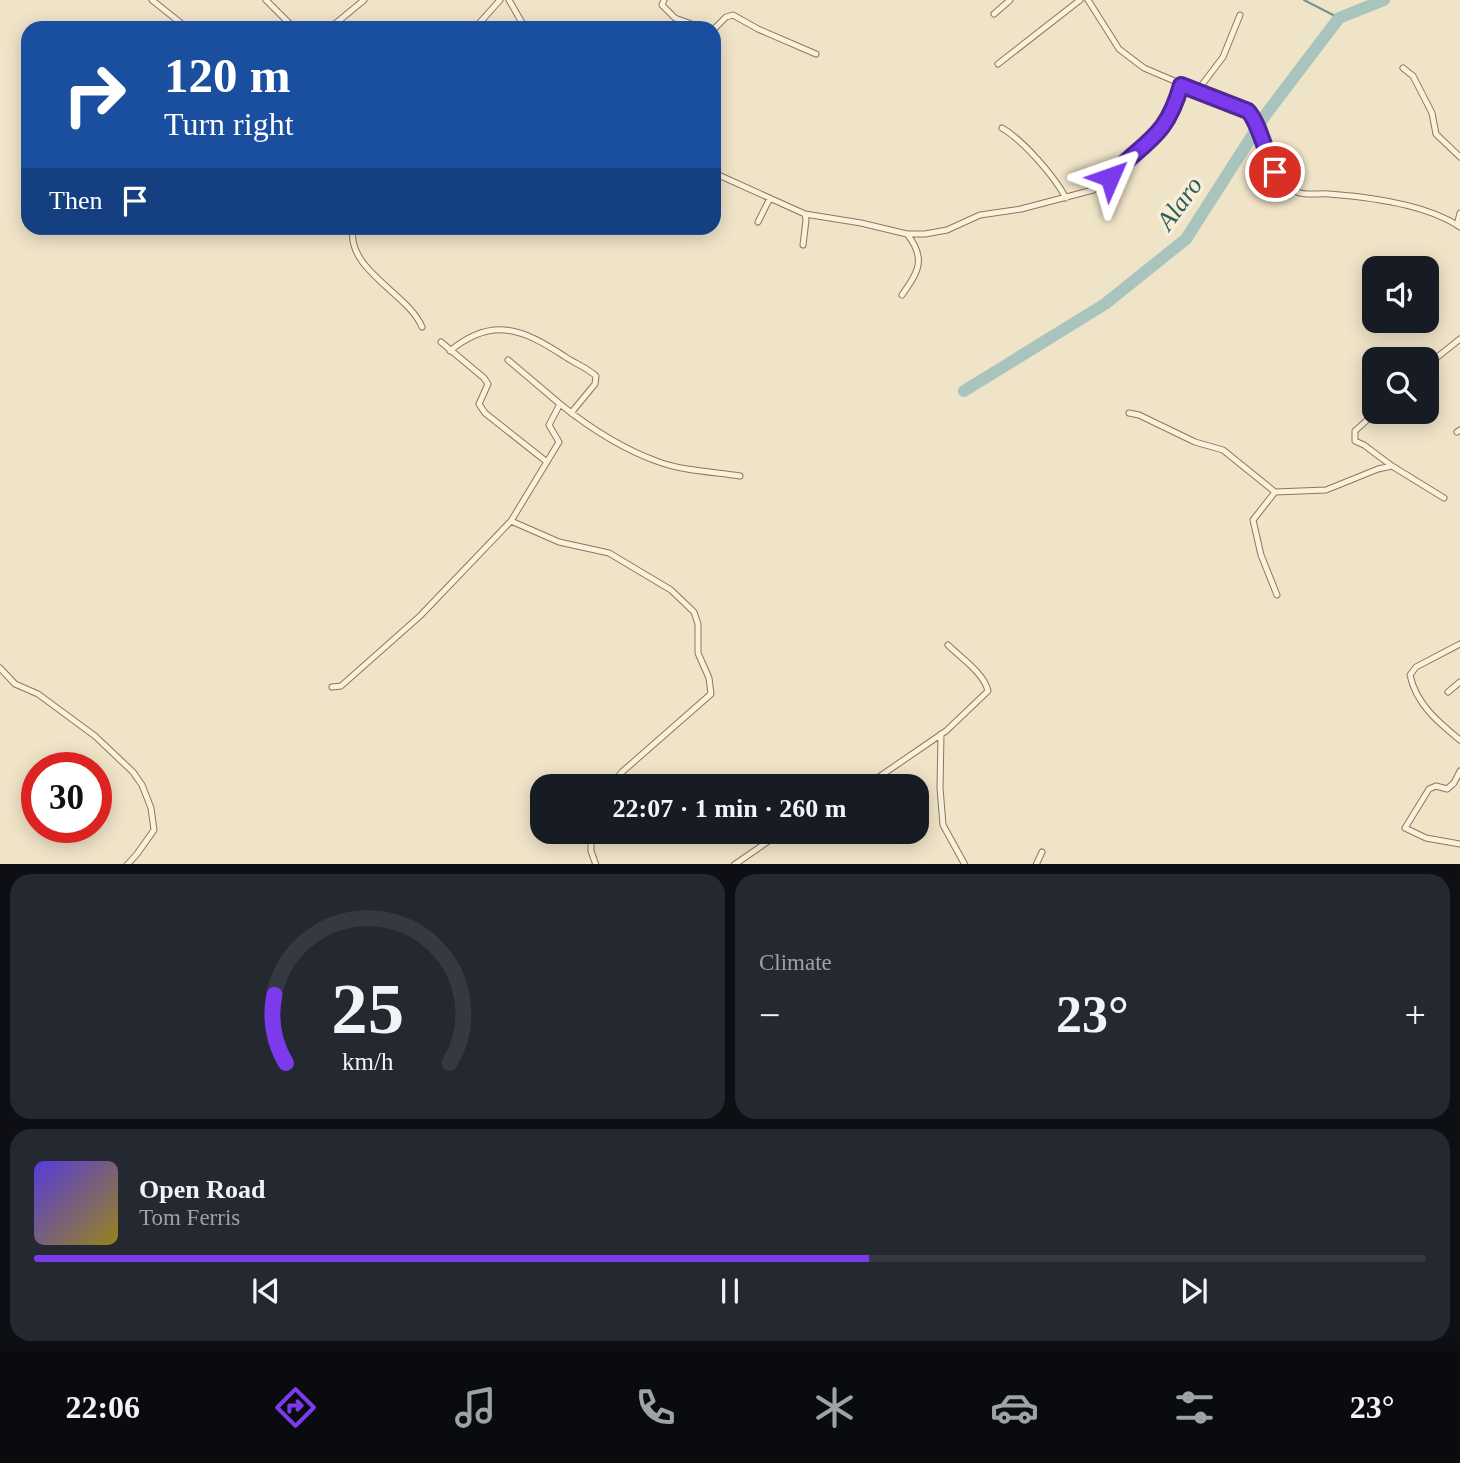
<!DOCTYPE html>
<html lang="en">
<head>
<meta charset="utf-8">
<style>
	body { margin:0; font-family:"Times New Roman",serif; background:#242831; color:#f1f3f6; height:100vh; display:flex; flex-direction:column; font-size:26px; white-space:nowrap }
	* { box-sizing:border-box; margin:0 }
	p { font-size:23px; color:#9ea1a6 }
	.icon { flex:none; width:38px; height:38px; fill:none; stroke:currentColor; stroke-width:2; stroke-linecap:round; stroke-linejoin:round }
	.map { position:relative; height:864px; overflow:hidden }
	.side { display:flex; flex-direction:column; gap:10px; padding:10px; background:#0d0f14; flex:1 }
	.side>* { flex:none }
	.guide { position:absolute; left:21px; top:21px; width:700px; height:214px; border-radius:21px; box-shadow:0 4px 18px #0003; background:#1a4fa0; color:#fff; overflow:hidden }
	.fabs { position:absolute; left:1362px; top:256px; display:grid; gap:14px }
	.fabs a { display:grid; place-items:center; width:77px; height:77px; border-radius:14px; background:#171b24; box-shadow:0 4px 18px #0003; font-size:35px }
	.speed { position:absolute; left:21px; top:752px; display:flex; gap:14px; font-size:35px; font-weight:700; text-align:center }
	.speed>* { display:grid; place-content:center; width:91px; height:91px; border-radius:50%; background:#171b24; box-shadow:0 4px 18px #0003; line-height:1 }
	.speed .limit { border:10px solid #d22; background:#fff; color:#111 }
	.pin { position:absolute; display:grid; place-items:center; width:60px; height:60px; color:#fff; margin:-30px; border:4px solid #fff; border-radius:50%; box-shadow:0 2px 7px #0007 }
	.me { position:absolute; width:77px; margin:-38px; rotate:47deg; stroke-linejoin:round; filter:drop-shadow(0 0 5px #0008) }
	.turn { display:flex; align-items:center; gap:24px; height:147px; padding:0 28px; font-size:32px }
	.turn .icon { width:91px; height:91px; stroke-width:2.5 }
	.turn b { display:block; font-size:49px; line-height:60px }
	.then { display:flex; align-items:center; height:66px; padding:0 28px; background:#0003; gap:14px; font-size:26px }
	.big { font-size:52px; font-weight:800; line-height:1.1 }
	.side .widget { flex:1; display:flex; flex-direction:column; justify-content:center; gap:10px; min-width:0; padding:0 24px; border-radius:21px; background:#242831 }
	.side .dial { align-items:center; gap:0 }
	.dial svg { height:182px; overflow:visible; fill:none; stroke:#363941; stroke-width:7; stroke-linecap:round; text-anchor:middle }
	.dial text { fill:#f1f3f6; stroke:none }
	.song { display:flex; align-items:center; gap:21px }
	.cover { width:84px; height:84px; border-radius:10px; background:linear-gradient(135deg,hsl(250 70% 55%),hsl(50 70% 35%)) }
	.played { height:7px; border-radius:4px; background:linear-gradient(90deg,#7c3aed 60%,#363941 60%) }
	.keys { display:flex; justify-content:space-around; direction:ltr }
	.heat { display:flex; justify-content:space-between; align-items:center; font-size:38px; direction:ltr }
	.side .tiles { flex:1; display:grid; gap:10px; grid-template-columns:1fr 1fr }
	.widget:last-child { grid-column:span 2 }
	.trip { position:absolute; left:530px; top:774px; width:399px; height:70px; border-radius:21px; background:#171b24; box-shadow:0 4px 18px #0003; font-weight:800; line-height:70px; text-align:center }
	.dock { display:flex; height:112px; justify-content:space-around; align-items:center; background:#090b0e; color:#9ea1a6 }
	.dock .icon { width:49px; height:49px }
	.dock .current { color:#7c3aed }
	.dock b { font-size:32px; color:#f1f3f6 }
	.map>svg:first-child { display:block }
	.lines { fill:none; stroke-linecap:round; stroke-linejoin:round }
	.stream { stroke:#6f938a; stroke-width:2 }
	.river { stroke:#a9c4bc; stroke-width:12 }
	.street-casing { stroke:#8d765c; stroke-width:7 }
	.street { stroke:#faf1dc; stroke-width:5 }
	.route-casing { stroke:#51269a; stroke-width:18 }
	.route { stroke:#7c3aed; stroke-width:12 }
	.labels { text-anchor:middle; stroke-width:7; stroke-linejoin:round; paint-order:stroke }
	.water-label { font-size:26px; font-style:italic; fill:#2f5d5a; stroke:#f7eed8 }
</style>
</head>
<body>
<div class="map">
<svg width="1460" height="865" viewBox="0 0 1460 865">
	<rect width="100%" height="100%" fill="#f0e4c8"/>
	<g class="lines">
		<path class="stream" d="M1304 0 1339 18"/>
		<path class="river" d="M964 391 1105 304 1186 239 1266 114 1339 18 1384 0"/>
		<g class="street-casing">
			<path id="street" d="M152 0 187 28
				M266 0 294 28
				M509 0 525 28
				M664 0 662 5 675 18 702 28
				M1088 0 1119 49 1144 68 1252 114C1262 133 1263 156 1277 174 1282 180 1289 189 1297 192 1306 196 1319 193 1329 194 1369 197 1428 205 1460 227
				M994 14 1010 0
				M330 28 364 0
				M475 28 500 0
				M714 29 726 17 733 15 758 29 816 54
				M998 64 1080 0
				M1403 68 1413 76 1432 113 1436 134 1460 157
				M1198 90 1223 57 1240 15
				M1002 128C1024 141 1054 176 1066 198
				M714 173 805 214 806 220 803 245
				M805 214 861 223 907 234H925L947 230 980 215 1021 209 1093 190 1160 132 1175 109 1181 85
				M758 222 770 198
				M1457 225 1460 213
				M353 228C346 270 408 293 422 327
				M902 295C918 272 927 259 907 234
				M441 342 484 378 488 384 479 404 485 413 547 462
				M450 351C492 316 523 329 564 356 574 363 586 367 596 376L595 384 571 413
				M508 360 560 404
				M1426 366 1460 339
				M1377 411 1355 431V441L1364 445 1392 466
				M1129 413 1139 415 1195 442 1223 450 1275 492
				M1457 432 1460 430
				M511 521 559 442 549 425 560 404C591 429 622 449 659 462 684 471 714 472 740 476
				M1277 595 1261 555 1253 520 1275 492 1326 490 1378 469 1392 466 1444 498
				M1460 644 1416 667 1410 675C1416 704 1438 722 1460 740
				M0 668 15 684 38 694 95 736 133 772 142 785 151 808 154 830 137 854 127 865
				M332 687 341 686 420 616 511 521 559 542 609 553 671 590 694 612 698 624V653L709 678 711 694 622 772 610 786
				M1448 692 1460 682
				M941 734 940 788 943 825 965 865
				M1460 771 1454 783 1447 789 1436 786 1429 789 1405 828 1426 838 1460 844
				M861 786 873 781 946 731 988 691C984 673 961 658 948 645
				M591 831V851L596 865
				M734 865 783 831
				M1036 865 1042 852"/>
		</g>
		<use href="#street" class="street"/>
	</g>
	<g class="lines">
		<g class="route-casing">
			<path id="route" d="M1110 177C1145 140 1166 139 1181 85L1248 111C1260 124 1265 154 1275 172"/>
		</g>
		<use href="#route" class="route"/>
	</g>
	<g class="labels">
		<g class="water-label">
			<text transform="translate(1179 203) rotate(-54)" y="9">Alaro</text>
		</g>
	</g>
</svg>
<div class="fabs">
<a><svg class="icon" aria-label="sound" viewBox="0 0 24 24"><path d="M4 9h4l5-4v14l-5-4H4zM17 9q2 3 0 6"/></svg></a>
<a><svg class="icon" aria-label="search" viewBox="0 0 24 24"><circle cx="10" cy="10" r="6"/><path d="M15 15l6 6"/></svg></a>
</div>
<div class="speed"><div class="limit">30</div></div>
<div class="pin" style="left:1275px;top:172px;background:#d93025"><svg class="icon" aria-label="arrive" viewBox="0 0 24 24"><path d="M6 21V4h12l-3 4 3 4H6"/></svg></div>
<svg class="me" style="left:1110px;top:177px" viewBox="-20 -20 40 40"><path d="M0-17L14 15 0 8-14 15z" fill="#7c3aed" stroke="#fff" stroke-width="4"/></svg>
<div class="trip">22:07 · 1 min · 260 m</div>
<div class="guide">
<div class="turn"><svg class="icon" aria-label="right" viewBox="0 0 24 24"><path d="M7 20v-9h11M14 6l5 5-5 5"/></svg><div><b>120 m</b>Turn right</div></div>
<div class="then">Then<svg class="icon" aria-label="arrive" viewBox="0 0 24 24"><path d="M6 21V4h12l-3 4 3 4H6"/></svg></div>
</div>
</div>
<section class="side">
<div class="tiles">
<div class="widget dial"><svg viewBox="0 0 100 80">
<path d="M14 69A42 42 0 1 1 86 69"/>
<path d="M14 69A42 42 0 0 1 9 39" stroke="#7c3aed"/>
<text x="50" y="56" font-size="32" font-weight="700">25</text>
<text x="50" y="72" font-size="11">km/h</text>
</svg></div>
<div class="widget"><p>Climate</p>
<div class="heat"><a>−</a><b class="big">23°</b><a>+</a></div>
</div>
<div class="widget">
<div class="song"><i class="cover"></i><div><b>Open Road</b><p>Tom Ferris</p></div></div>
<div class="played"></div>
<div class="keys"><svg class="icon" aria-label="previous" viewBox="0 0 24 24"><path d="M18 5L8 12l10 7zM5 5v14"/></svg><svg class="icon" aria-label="pause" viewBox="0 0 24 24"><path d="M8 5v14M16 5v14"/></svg><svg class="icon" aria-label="next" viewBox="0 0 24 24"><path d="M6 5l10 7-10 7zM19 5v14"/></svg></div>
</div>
</div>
</section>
<nav class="dock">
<b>22:06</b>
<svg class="icon current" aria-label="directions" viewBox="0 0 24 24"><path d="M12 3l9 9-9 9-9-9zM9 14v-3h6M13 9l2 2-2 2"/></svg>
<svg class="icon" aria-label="music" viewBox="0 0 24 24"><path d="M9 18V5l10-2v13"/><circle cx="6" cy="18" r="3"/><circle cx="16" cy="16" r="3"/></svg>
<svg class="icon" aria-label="phone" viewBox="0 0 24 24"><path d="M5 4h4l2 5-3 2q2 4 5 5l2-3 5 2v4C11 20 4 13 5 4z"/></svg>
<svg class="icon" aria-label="climate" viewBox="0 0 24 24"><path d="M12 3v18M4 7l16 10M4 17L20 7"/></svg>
<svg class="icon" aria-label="car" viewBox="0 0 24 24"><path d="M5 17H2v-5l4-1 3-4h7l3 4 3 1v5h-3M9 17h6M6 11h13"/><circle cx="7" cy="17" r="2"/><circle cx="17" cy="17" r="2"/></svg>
<svg class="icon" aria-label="filters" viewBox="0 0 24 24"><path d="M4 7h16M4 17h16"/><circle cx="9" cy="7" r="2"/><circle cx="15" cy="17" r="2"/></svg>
<b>23°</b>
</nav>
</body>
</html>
